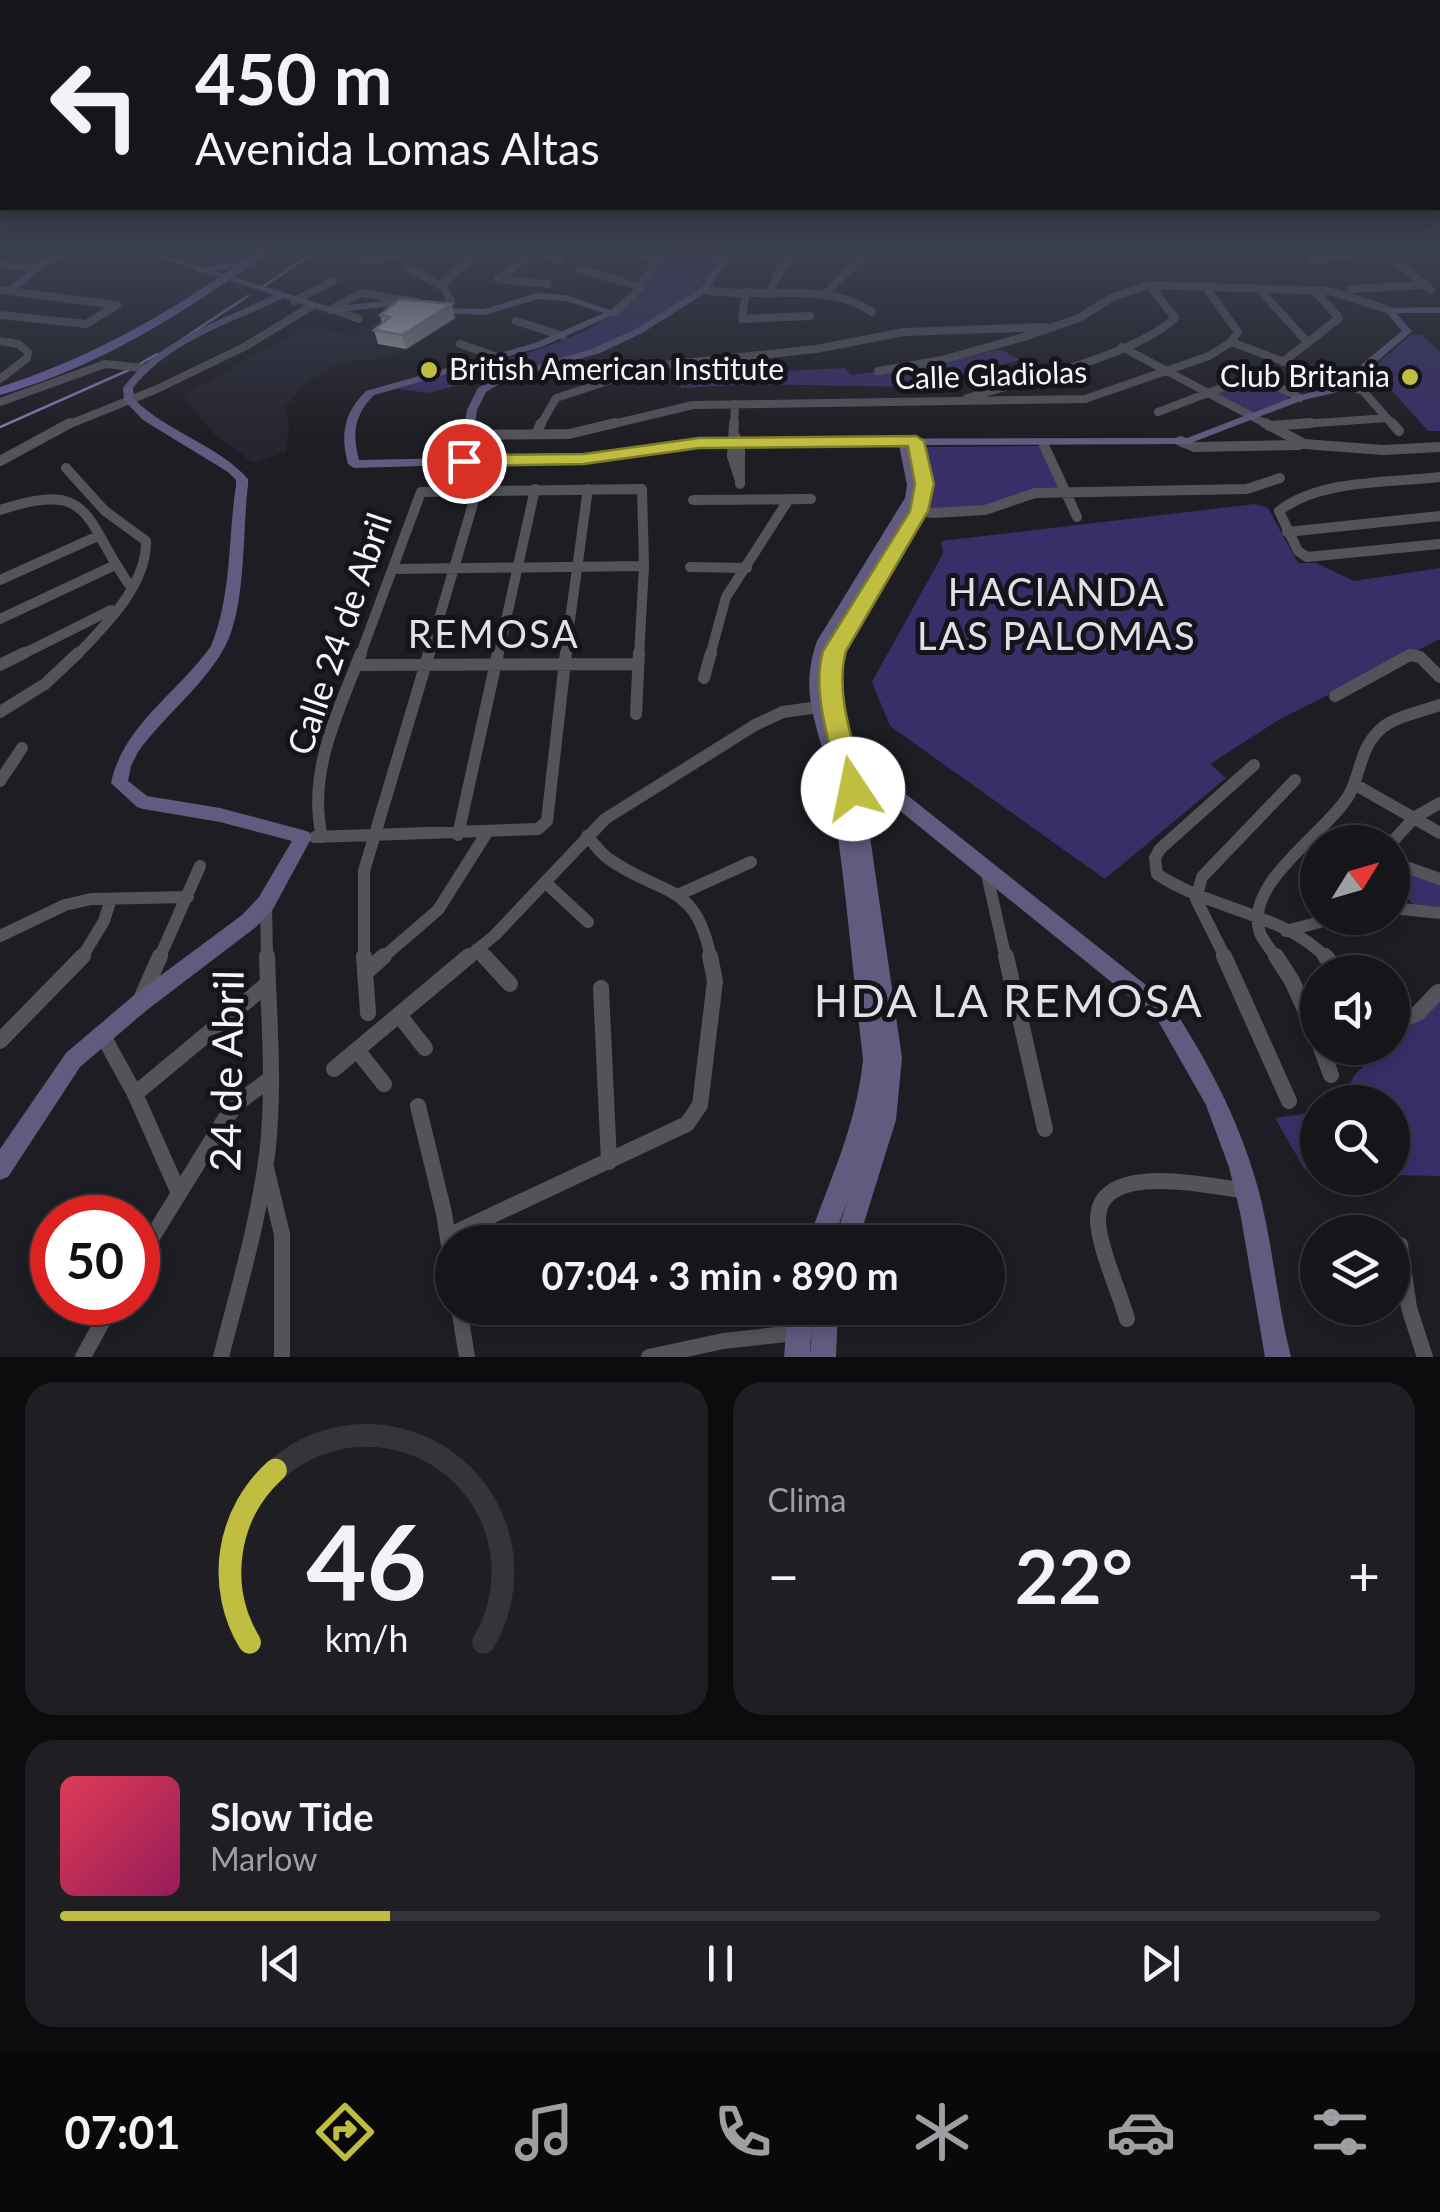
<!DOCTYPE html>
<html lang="es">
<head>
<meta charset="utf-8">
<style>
	body { margin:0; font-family:Lato,sans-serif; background:#1f1f23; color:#f1f3f6; height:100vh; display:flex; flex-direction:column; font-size:38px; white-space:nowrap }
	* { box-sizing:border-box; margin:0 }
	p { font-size:32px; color:#9e9fa2 }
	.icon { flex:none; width:55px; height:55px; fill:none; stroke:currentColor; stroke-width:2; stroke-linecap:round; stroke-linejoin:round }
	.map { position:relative; height:1357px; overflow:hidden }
	.panel { display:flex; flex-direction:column; gap:25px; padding:25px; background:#0c0c0e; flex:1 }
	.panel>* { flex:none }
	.top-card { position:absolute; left:0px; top:0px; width:1440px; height:210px; box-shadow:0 5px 15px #0003,0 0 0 2px #353539; background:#16161a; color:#f1f3f6; overflow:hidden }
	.needle { width:65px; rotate:53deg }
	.fabs { position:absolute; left:1300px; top:825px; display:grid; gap:20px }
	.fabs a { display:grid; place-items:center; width:110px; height:110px; border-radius:50%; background:#16161a; box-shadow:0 5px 15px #0003,0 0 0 2px #353539; font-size:50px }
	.speed { position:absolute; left:30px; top:1195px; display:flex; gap:20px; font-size:50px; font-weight:700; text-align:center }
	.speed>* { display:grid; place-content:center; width:130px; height:130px; border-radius:50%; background:#16161a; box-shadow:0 5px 15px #0003,0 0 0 2px #353539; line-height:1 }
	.speed .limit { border:15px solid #d22; background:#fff; color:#111 }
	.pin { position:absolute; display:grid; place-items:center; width:85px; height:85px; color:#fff; margin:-42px; border:5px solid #fff; border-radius:50%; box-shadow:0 2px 10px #0007 }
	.me { position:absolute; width:110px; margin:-55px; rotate:349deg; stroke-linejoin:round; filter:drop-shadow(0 0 8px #0008) }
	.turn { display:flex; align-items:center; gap:35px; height:210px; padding:0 30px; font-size:45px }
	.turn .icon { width:130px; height:130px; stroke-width:2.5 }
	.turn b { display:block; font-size:70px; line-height:85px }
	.big { font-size:75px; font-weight:700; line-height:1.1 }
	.panel .tile { flex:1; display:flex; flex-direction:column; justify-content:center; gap:15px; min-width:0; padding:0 35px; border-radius:30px; background:#1f1f23 }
	.panel .dial { align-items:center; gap:0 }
	.dial svg { height:260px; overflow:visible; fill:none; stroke:#353539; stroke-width:7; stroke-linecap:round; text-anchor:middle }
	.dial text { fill:#f1f3f6; stroke:none }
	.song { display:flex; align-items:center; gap:30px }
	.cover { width:120px; height:120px; border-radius:15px; background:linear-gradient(135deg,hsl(350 70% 55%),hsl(330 70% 35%)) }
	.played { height:10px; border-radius:5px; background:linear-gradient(90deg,#bfbe41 25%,#353539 25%) }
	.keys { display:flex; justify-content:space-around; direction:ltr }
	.heat { display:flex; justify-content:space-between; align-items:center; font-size:55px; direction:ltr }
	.panel .tiles { flex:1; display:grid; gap:25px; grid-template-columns:1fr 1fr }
	.tile:last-child { grid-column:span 2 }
	.trip { position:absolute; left:435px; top:1225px; width:570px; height:100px; border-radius:50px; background:#16161a; box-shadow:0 5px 15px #0003,0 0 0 2px #353539; font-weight:700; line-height:100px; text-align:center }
	.dock { display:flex; height:160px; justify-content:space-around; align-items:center; background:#09090a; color:#9e9fa2 }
	.dock .icon { width:70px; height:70px }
	.dock .active { color:#bfbe41 }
	.dock b { font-size:45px; color:#f1f3f6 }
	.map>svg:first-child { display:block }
	.built { fill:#262530 }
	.green { fill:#392f68 }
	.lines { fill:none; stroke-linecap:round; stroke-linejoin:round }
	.stream { stroke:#847ab0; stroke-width:2.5 }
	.street-far3 { stroke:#54535a; stroke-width:8 }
	.street-far2 { stroke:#54535a; stroke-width:10 }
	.street-far1 { stroke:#54535a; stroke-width:12 }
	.street { stroke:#54535a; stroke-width:16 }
	.secondary { fill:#615b80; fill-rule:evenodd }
	.primary { fill:#6e63a5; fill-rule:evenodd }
	.wall { fill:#a3a3aa }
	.shaded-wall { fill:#85858b }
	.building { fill:#bebec6; stroke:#85858b; stroke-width:2.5 }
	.route { fill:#bfbe41; stroke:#7c7c2a; stroke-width:2.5 }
	.poi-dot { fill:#bfbe41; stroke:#15141a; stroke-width:4 }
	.labels { text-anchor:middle; stroke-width:10; stroke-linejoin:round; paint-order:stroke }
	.far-poi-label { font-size:30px; fill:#f5f4f9; stroke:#15141a; text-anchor:start }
	.far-street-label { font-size:30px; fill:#f5f4f9; stroke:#15141a }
	.street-label { font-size:35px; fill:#f5f4f9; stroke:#15141a }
	.neighbourhood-label { font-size:38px; letter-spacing:2.5px; fill:#e0e0e9; stroke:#15141a }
	.near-street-label { font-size:42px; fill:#f5f4f9; stroke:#15141a }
	.near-neighbourhood-label { font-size:45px; letter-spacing:2.5px; fill:#e0e0e9; stroke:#15141a }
</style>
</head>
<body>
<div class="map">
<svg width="1440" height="1357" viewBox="0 0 1440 1357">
	<rect width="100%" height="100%" fill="#1e1d23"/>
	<path class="built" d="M391 314 464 315 407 351 370 360 341 361 305 383 286 406 289 427 286 452 253 463 215 435 182 396 309 325 354 336Z"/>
	<path class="green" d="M669 250H726L695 294 631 333 579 354 428 393 392 388C465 368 576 351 633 300 648 286 657 266 669 250Z
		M1411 335H1421L1440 351V431H1428L1372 368Z
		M1000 349 1020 360 918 387 754 384 681 388 680 378 689 376 845 368 851 375 937 364Z
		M1256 379 1287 395 1288 400 1250 413 1214 394Z
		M1041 446 1060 492 990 505 927 509 924 505 921 447Z
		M1255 504 1268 508 1298 563H1316L1354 581 1440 568V639L1280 719 1210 764 1226 778 1105 879 890 726 872 682 943 554 941 541Z
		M1392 867 1440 884V909L1414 905 1393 883Z
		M1440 999V1176L1393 1175 1392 1102H1341L1355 1074 1386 1048H1392L1393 1041Z
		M1317 1112V1171L1305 1170 1275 1118Z"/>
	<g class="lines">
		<path class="stream" d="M264 286 318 250
			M181 340 248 296
			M138 365 157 354
			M0 427 131 369"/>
		<path class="street-far3" d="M524 250 523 260 498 279 548 284
			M532 250 560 261
			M619 250 658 259
			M271 257 281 250
			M1313 260 1378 250
			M365 261 417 250
			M0 265 38 267
			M1400 265 1431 290
			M407 267 443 287 451 300 441 311
			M580 269 641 287
			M441 285 468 261 465 250
			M1351 289 1425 285
			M0 290 117 305 86 324 0 315
			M704 290C758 300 827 280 872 312
			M1260 290 1308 343
			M746 291 742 319 810 316
			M768 294 782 267 805 250
			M825 294 868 250
			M294 301 333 281
			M330 310 361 293 417 302
			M337 311 359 319
			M613 313 635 294 664 250
			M516 321 563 336
			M0 341 18 344 28 352 27 358 0 379
			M1231 342 1363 391 1394 426
			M460 344 497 357
			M1122 347 1270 426
			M1283 362 1339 318 1315 291
			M878 371 942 360 1024 337 1079 318 1113 297 1149 285 1330 291 1389 310
			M967 398C1023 381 1134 356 1175 318L1149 285
			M0 402 105 364 144 368
			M1158 412 1255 375 1300 398
			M65 426 157 389 244 347 312 306
			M540 426 556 398 654 366 816 349 904 332 1047 327
			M605 426 693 405 1085 399 1209 356 1231 342 1238 332 1206 288
			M734 426 735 404
			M1274 426 1387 418"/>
		<path class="street-far2" d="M734 423 732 456 740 481
			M1265 423 1304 444 1383 450 1440 447
			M1392 423 1399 431
			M1269 426 1311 423
			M468 435 569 434 615 423
			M536 435 541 423
			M735 436 740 448V484
			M1180 441 1195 447 1299 445
			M1044 445 1077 517
			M0 461 70 423
			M66 468 105 511 146 541C147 585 105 626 76 656
			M1440 477C1390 483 1320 479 1279 511L1298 551 1307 557 1440 544
			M693 500 811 499
			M906 509 933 513 985 510 1035 493 1247 489 1280 478
			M0 510C96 478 83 522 131 587
			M1287 532 1440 516
			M690 567 747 568
			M393 569 644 566
			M0 580 98 536
			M0 619 113 566
			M19 656 111 610
			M360 656 421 492 642 489 644 566 639 656
			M428 656 477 490
			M498 656 535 489
			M565 656 588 489
			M710 656 726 597 789 499
			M1408 656H1414"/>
		<path class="street-far1" d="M0 665 24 653
			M357 665 637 664
			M704 678 711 653
			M1335 696 1410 655 1420 657 1440 677
			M0 712 45 684 78 653
			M636 714 639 653
			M1254 765 1160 849 1155 858 1157 874C1208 909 1287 914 1327 959
			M0 781 22 748
			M1354 784 1440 833
			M458 835 498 653
			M587 836C594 843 601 854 609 859 662 897 696 880 711 959
			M315 837 538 829 547 821 566 653
			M322 837C307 772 338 713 361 653
			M1392 842 1415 817 1440 803
			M1392 862 1440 879
			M986 870 1006 959
			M546 883 588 922
			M680 894 751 862
			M266 903 267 959
			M1392 908 1440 913
			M1286 931 1335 918
			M0 936 65 905 91 899 188 897
			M477 949 486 959
			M81 959 104 921 111 899
			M159 959 200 866
			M364 959V871L429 653
			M381 959 438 910 486 834
			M466 959 495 935 605 819 755 725 783 712 826 706
			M1226 959 1196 899 1202 877 1295 780
			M1277 959C1272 951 1264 942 1260 933 1242 883 1328 832 1349 795 1362 771 1359 747 1383 727 1397 716 1423 711 1440 705"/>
		<path class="street" d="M364 956 368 1013
			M484 956 510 984
			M1006 956 1045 1129
			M1224 956 1289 1101
			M1276 956 1292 981 1318 1038
			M1325 956 1339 972
			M365 973 384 956
			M601 988 609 1162
			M141 999 160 956
			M399 1015 425 1048
			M1392 1024 1418 1013 1438 992
			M102 1034 135 1094 178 1191
			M0 1041 83 956
			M1321 1048 1331 1075
			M357 1050 384 1084
			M334 1069 469 956
			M135 1094 265 986
			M418 1106 444 1213 452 1265
			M266 1168 282 1234V1357
			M448 1236 687 1124 700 1105 715 981 710 956
			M1400 1245 1409 1308 1425 1357
			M138 1260 225 1119 239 1102 270 1079
			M459 1308 467 1357
			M1127 1319C1119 1291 1100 1250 1098 1222 1095 1158 1212 1187 1247 1191
			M83 1357 113 1302
			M221 1357C238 1290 258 1224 267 1155 275 1090 269 1023 267 956
			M649 1357 723 1341 822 1330"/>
		<path class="secondary" d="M55 250H96L70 257 65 255 41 269 13 293H7V289L35 265 58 253Z
			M135 250H147L330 307 383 301 410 303 415 306 410 309 383 307 330 313 283 298C232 323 169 341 133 388L134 399C167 432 218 445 248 479V485C242 532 247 612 222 652 200 689 163 717 138 752L131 766 128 781 147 796 220 808 303 830 309 832 312 837 273 909 256 927 147 1010 80 1067 8 1177 0 1180V1149L66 1053 133 996 242 915 259 897 292 841 220 822 143 809 137 807 111 783C123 725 179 692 211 646 232 595 228 538 236 485V480L228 472 143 420 124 400 123 388C159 339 221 321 274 295Z
			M725 250H733L707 292 642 333 600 353 504 381 486 392 477 410 470 458 584 456 711 439 1187 438 1296 396 1326 389 1345 378 1402 331 1386 312V308L1440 307V313H1396L1412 331 1410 333 1353 382 1334 393 1303 400 1188 444 923 445 931 485 925 511 841 651C833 687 845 723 853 758L878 772 1171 1005C1209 1063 1241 1124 1259 1192 1273 1246 1277 1302 1291 1357H1265L1240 1212 1229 1167 1206 1105 1157 1019 857 776 868 823 902 1058 896 1120 858 1242H834L848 1200 832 1242H808C829 1181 857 1125 863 1059 852 967 845 874 830 783 821 727 797 699 817 641L905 498 907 485 899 445H711L584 462 469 465 463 470 457 465 354 468 348 464C340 434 344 413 366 391L535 343 604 313 566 301 538 299 485 315 437 313 432 310 434 308 484 309 537 293 567 295 618 313 541 347 374 395C354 415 352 434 359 460L458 458 467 410 478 388 496 377 592 349 636 329 701 288ZM915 501 913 511 829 646 831 641Z
			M788 1308H812L810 1357H784Z
			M814 1308H838L836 1357H810Z"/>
		<path class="primary" d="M259 250H270C253 265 232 277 214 290 148 335 77 373 0 395V387C85 360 160 318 233 268L200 273 195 270 196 268 241 262Z"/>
	</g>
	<path class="wall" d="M380 315 455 318 406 349 378 344 374 330 382 324Z"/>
	<path class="shaded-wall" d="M452 304 455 318 406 349 402 335Z"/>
	<path class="building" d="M400 299 452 304 402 335 374 330 390 317 380 315Z"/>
	<linearGradient id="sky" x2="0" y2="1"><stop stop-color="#101013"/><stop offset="0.57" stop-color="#3b4050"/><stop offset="1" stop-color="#3b4050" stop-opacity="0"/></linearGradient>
	<rect width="1440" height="440" fill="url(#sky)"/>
	<path class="route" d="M916 436 924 441 934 484 928 511 846 651C834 695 855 746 865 789L862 796H844L840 789C831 745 811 694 823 651L910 511 915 484 908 446 699 448 584 464 464 466 455 461 464 455 584 454 699 438Z"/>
	<g class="poi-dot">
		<circle cx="429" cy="370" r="10"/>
		<circle cx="1410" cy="377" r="10"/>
	</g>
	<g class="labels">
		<g class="far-poi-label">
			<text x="449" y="380">British American Institute</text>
			<text x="1390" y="387" text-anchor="end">Club Britania</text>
		</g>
		<g class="far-street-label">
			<text transform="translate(991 376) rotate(-2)" y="10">Calle Gladiolas</text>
		</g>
		<g class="street-label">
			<text transform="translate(340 634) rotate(-71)" y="12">Calle 24 de Abril</text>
		</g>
		<g class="neighbourhood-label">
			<text x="1057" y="606">HACIANDA<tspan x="1057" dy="44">LAS PALOMAS</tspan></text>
			<text x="494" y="648">REMOSA</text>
		</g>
		<g class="near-street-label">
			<text transform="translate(227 1071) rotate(-89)" y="15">24 de Abril</text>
		</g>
		<g class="near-neighbourhood-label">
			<text x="1009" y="1017">HDA LA REMOSA</text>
		</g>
	</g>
</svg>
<div class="fabs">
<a><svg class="needle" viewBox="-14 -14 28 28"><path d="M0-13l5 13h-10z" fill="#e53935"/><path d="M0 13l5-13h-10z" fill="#9e9fa2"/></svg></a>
<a><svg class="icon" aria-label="sound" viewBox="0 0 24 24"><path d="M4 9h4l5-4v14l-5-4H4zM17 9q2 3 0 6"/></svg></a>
<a><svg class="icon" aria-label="search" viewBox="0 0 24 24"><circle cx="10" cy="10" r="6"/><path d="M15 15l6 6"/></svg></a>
<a><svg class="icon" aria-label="layers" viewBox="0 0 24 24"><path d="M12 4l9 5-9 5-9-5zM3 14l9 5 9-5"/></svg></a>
</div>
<div class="speed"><div class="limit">50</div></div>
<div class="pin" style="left:464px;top:461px;background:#d93025"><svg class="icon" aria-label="arrive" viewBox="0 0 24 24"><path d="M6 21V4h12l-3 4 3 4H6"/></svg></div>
<svg class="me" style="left:853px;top:789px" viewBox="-20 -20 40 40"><circle r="19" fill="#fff"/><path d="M0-13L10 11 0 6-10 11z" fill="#bfbe41"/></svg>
<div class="trip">07:04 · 3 min · 890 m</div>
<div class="top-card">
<div class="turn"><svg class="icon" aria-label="left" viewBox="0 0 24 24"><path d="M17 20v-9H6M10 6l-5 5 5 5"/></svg><div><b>450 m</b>Avenida Lomas Altas</div></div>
</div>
</div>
<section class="panel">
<div class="tiles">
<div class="tile dial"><svg viewBox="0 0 100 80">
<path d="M14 69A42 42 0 1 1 86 69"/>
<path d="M14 69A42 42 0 0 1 22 16" stroke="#bfbe41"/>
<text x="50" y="56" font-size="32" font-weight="700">46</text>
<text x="50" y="72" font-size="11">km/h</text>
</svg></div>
<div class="tile"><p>Clima</p>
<div class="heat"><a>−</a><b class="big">22°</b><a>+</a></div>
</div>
<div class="tile">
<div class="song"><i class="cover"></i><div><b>Slow Tide</b><p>Marlow</p></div></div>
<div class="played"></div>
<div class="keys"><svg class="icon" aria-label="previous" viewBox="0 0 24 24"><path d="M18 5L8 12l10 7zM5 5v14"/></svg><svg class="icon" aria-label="pause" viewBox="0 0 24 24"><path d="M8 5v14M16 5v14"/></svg><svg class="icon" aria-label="next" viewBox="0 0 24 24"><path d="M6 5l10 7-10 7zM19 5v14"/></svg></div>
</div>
</div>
</section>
<nav class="dock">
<b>07:01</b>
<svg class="icon active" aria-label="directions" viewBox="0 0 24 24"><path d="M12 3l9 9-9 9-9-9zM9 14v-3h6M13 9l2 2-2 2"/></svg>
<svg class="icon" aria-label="music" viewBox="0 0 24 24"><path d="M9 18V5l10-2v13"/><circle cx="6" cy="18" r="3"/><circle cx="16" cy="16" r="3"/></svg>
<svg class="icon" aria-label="phone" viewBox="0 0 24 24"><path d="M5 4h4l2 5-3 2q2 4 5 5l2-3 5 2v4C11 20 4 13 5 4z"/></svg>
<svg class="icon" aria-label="climate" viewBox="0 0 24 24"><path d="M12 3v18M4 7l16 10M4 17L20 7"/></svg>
<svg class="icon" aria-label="car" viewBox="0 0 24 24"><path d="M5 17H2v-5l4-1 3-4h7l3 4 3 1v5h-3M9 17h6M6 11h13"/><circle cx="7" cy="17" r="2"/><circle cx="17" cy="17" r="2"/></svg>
<svg class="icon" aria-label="filters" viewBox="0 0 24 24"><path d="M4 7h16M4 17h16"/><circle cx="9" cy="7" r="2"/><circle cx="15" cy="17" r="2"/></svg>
</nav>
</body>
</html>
